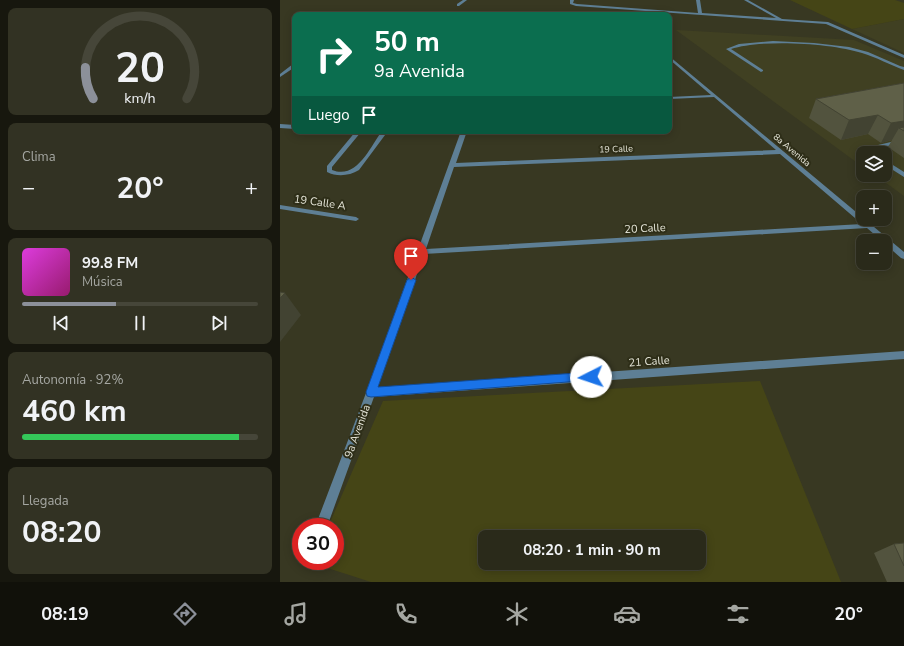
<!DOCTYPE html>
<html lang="es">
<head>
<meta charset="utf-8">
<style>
	body { margin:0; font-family:"Nunito Sans",sans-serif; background:#323223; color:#f1f3f6; height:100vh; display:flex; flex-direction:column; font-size:15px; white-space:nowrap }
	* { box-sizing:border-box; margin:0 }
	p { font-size:13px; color:#a5a7a2 }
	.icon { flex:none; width:22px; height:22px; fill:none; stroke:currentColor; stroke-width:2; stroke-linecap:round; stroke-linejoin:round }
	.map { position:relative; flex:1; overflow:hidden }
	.drawer { display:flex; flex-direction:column; gap:8px; padding:8px; background:#17170e; width:280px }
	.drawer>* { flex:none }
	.banner { position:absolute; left:12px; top:12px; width:380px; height:122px; border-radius:8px; box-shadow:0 2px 10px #0003,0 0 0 1px #464639; background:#0b6e4f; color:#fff; overflow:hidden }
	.buttons { position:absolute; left:576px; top:146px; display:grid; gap:8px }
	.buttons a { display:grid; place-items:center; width:36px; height:36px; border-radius:8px; background:#2a2a1a; box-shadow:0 2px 10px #0003,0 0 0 1px #464639; font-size:20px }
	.speed { position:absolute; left:12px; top:518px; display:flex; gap:8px; font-size:20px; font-weight:700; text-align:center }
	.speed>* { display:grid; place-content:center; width:52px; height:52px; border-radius:50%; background:#2a2a1a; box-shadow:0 2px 10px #0003,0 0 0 1px #464639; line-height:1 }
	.speed .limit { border:6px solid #d22; background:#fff; color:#111 }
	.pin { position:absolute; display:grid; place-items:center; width:34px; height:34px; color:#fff; margin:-41px -17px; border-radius:50% 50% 50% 0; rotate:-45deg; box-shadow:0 0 4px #0007 }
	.pin .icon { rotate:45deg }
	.me { position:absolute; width:44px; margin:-22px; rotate:266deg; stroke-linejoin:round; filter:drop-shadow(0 0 3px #0008) }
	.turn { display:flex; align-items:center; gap:14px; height:84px; padding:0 16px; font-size:18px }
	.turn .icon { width:52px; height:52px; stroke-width:2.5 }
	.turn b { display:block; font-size:28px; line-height:34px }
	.then { display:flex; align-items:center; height:38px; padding:0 16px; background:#0003; gap:8px; font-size:15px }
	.big { font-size:30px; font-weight:700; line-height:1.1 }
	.drawer .tile { flex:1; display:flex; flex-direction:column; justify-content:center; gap:6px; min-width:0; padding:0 14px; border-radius:8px; background:#323223 }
	.drawer .dial { align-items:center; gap:0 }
	.dial svg { height:104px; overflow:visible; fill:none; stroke:#464639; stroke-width:7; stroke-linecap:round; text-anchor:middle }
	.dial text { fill:#f1f3f6; stroke:none }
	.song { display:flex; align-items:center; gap:12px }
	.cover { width:48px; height:48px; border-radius:6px; background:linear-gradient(135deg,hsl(300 70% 55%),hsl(320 70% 35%)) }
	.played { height:4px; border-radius:2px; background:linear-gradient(90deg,#8c9099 40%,#464639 40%) }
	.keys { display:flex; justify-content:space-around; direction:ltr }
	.heat { display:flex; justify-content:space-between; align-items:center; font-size:22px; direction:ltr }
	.charge { height:6px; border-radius:3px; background:linear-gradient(90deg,#34c759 92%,#464639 0) }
	.trip { position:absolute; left:198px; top:530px; width:228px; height:40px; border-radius:8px; background:#2a2a1a; box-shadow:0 2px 10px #0003,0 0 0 1px #464639; font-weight:700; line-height:40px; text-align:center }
	.tab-bar { display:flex; height:64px; justify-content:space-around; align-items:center; background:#11110a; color:#a5a7a2 }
	.tab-bar .icon { width:28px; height:28px }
	.tab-bar .selected { color:#8c9099 }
	.tab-bar b { font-size:18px; color:#f1f3f6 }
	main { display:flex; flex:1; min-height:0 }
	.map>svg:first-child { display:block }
	.built { fill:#404022 }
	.green { fill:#454516; fill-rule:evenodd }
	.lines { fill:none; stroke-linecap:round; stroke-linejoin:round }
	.service { fill:#5e7f95; fill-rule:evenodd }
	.minor { fill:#5e7f95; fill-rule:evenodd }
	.wall { fill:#52533e }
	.shaded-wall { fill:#424332 }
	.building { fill:#5f6048; stroke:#424332 }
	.route { fill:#1a73e8; stroke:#114b97 }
	.labels { text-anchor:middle; stroke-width:4; stroke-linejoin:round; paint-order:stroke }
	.far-street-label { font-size:9px; fill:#e7e7da; stroke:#2e2e18 }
	.street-label { font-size:11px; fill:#e7e7da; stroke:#2e2e18 }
</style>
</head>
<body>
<main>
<section class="drawer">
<div class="tile dial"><svg viewBox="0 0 100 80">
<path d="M14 69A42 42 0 1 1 86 69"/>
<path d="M14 69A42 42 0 0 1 8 45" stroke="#8c9099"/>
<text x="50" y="56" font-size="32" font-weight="700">20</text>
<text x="50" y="72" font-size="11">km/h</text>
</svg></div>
<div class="tile"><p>Clima</p>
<div class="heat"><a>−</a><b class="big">20°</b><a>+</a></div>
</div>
<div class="tile">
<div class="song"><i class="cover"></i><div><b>99.8 FM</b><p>Música</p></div></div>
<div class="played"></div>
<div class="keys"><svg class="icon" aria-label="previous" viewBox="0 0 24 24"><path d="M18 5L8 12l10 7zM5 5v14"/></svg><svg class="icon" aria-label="pause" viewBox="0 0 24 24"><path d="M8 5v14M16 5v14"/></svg><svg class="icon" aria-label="next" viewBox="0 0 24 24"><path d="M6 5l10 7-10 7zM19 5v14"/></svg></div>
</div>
<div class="tile"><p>Autonomía · 92%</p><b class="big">460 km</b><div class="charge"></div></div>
<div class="tile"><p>Llegada</p><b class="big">08:20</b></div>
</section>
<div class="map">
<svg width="624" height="582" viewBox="0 0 624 582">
	<rect width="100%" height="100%" fill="#383822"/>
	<path class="built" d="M624 19V53L572 29Z
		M396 30 574 40 624 61V196L595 175H605V153H583V167Z"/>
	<path class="green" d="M510 0H615L624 3V19L572 29Z
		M480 381 561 582H91L32 563 33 561H55V527H48L103 401ZM205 537H419V563H205Z"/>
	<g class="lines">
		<path class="service" d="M493 41 534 43 569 47 588 52 620 66 624 67V70C610 65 596 57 582 53 551 43 481 39 451 49L483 70V71L481 72 446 49 459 44Z
			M76 131 81 132 52 167V170C77 180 90 147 102 131H108L79 170C69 176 57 177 47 172V166Z
			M624 139V143L602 147 598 150 599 153H593L592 150 598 145Z
			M605 160 624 172V177L605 165Z"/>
		<path class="minor" d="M183 0H187L179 6H177V4Z
			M290 0H294L293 3 297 4 418 13 416 0H420L422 13 496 18 464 0H468L502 19 548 22 624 55V58L546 24 296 6 290 4Z
			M389 56 624 252V259L621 258 605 244V241H602L587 228 144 254 97 388 624 351V359L94 397 47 527H35L86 393 181 131H187L176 163 496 150 434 97 389 99V97L431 95 389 59ZM500 154 582 224 146 249 174 167Z
			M13 64H15V67L0 77V74Z
			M0 124 15 125V129L0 128Z
			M65 131H104C95 136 78 133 68 133Z
			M0 205 76 217 79 219 76 221 0 209Z"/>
	</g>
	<path class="wall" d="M624 83V158L608 147 612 140 601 143 588 134 561 140 529 118 536 99Z
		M624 543V582H607L594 553 614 544Z"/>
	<path class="shaded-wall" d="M598 115 588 134 561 140 569 120Z
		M624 121V131L619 128 612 140 601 143 611 123Z
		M5 293 21 315 0 342V298Z"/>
	<path class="building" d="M624 83V121L611 123 598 115 569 120 536 99Z
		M624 127V131L619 128Z
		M0 292 5 293 0 298Z
		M624 543V566L614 544Z"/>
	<path class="route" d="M131 277 136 280 98 387 311 372 314 374 316 377 314 380 91 397 87 396 86 392 127 280Z"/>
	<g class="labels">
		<g class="far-street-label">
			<text transform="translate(336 149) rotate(-2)" y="3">19 Calle</text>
			<text transform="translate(512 150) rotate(40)" y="3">8a Avenida</text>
		</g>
		<g class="street-label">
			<text transform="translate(40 202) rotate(8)" y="4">19 Calle A</text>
			<text transform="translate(365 228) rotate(-3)" y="4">20 Calle</text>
			<text transform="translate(369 361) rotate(-4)" y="4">21 Calle</text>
			<text transform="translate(77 431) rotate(-70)" y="4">9a Avenida</text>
		</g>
	</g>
</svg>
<div class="buttons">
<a><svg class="icon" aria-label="layers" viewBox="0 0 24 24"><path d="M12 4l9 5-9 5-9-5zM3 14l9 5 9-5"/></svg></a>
<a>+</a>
<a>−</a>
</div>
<div class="speed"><div class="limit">30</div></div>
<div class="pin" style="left:131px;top:280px;background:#d93025"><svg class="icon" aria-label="arrive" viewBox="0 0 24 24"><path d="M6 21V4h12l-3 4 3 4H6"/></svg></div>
<svg class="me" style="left:311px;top:377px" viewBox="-20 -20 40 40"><circle r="19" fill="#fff"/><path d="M0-13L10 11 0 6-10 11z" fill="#1a73e8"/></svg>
<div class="trip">08:20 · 1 min · 90 m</div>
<div class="banner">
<div class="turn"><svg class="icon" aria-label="right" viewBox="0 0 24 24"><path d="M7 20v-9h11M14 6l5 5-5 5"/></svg><div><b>50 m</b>9a Avenida</div></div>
<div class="then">Luego<svg class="icon" aria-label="arrive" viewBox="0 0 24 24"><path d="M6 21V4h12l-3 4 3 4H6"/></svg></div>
</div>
</div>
</main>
<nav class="tab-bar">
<b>08:19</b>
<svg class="icon selected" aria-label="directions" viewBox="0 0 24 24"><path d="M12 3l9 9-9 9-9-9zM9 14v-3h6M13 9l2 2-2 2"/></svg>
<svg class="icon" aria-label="music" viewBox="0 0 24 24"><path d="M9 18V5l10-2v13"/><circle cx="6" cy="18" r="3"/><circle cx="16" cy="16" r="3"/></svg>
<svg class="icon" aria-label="phone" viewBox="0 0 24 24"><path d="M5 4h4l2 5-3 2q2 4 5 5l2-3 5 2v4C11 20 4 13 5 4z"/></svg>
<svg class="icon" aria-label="climate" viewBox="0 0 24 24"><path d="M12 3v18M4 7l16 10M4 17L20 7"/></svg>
<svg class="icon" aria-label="car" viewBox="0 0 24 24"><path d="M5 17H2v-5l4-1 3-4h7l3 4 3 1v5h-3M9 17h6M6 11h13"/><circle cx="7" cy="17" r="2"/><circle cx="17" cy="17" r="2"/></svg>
<svg class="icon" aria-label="filters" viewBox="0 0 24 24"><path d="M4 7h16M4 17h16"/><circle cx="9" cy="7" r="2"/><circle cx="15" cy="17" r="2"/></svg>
<b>20°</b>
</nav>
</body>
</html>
